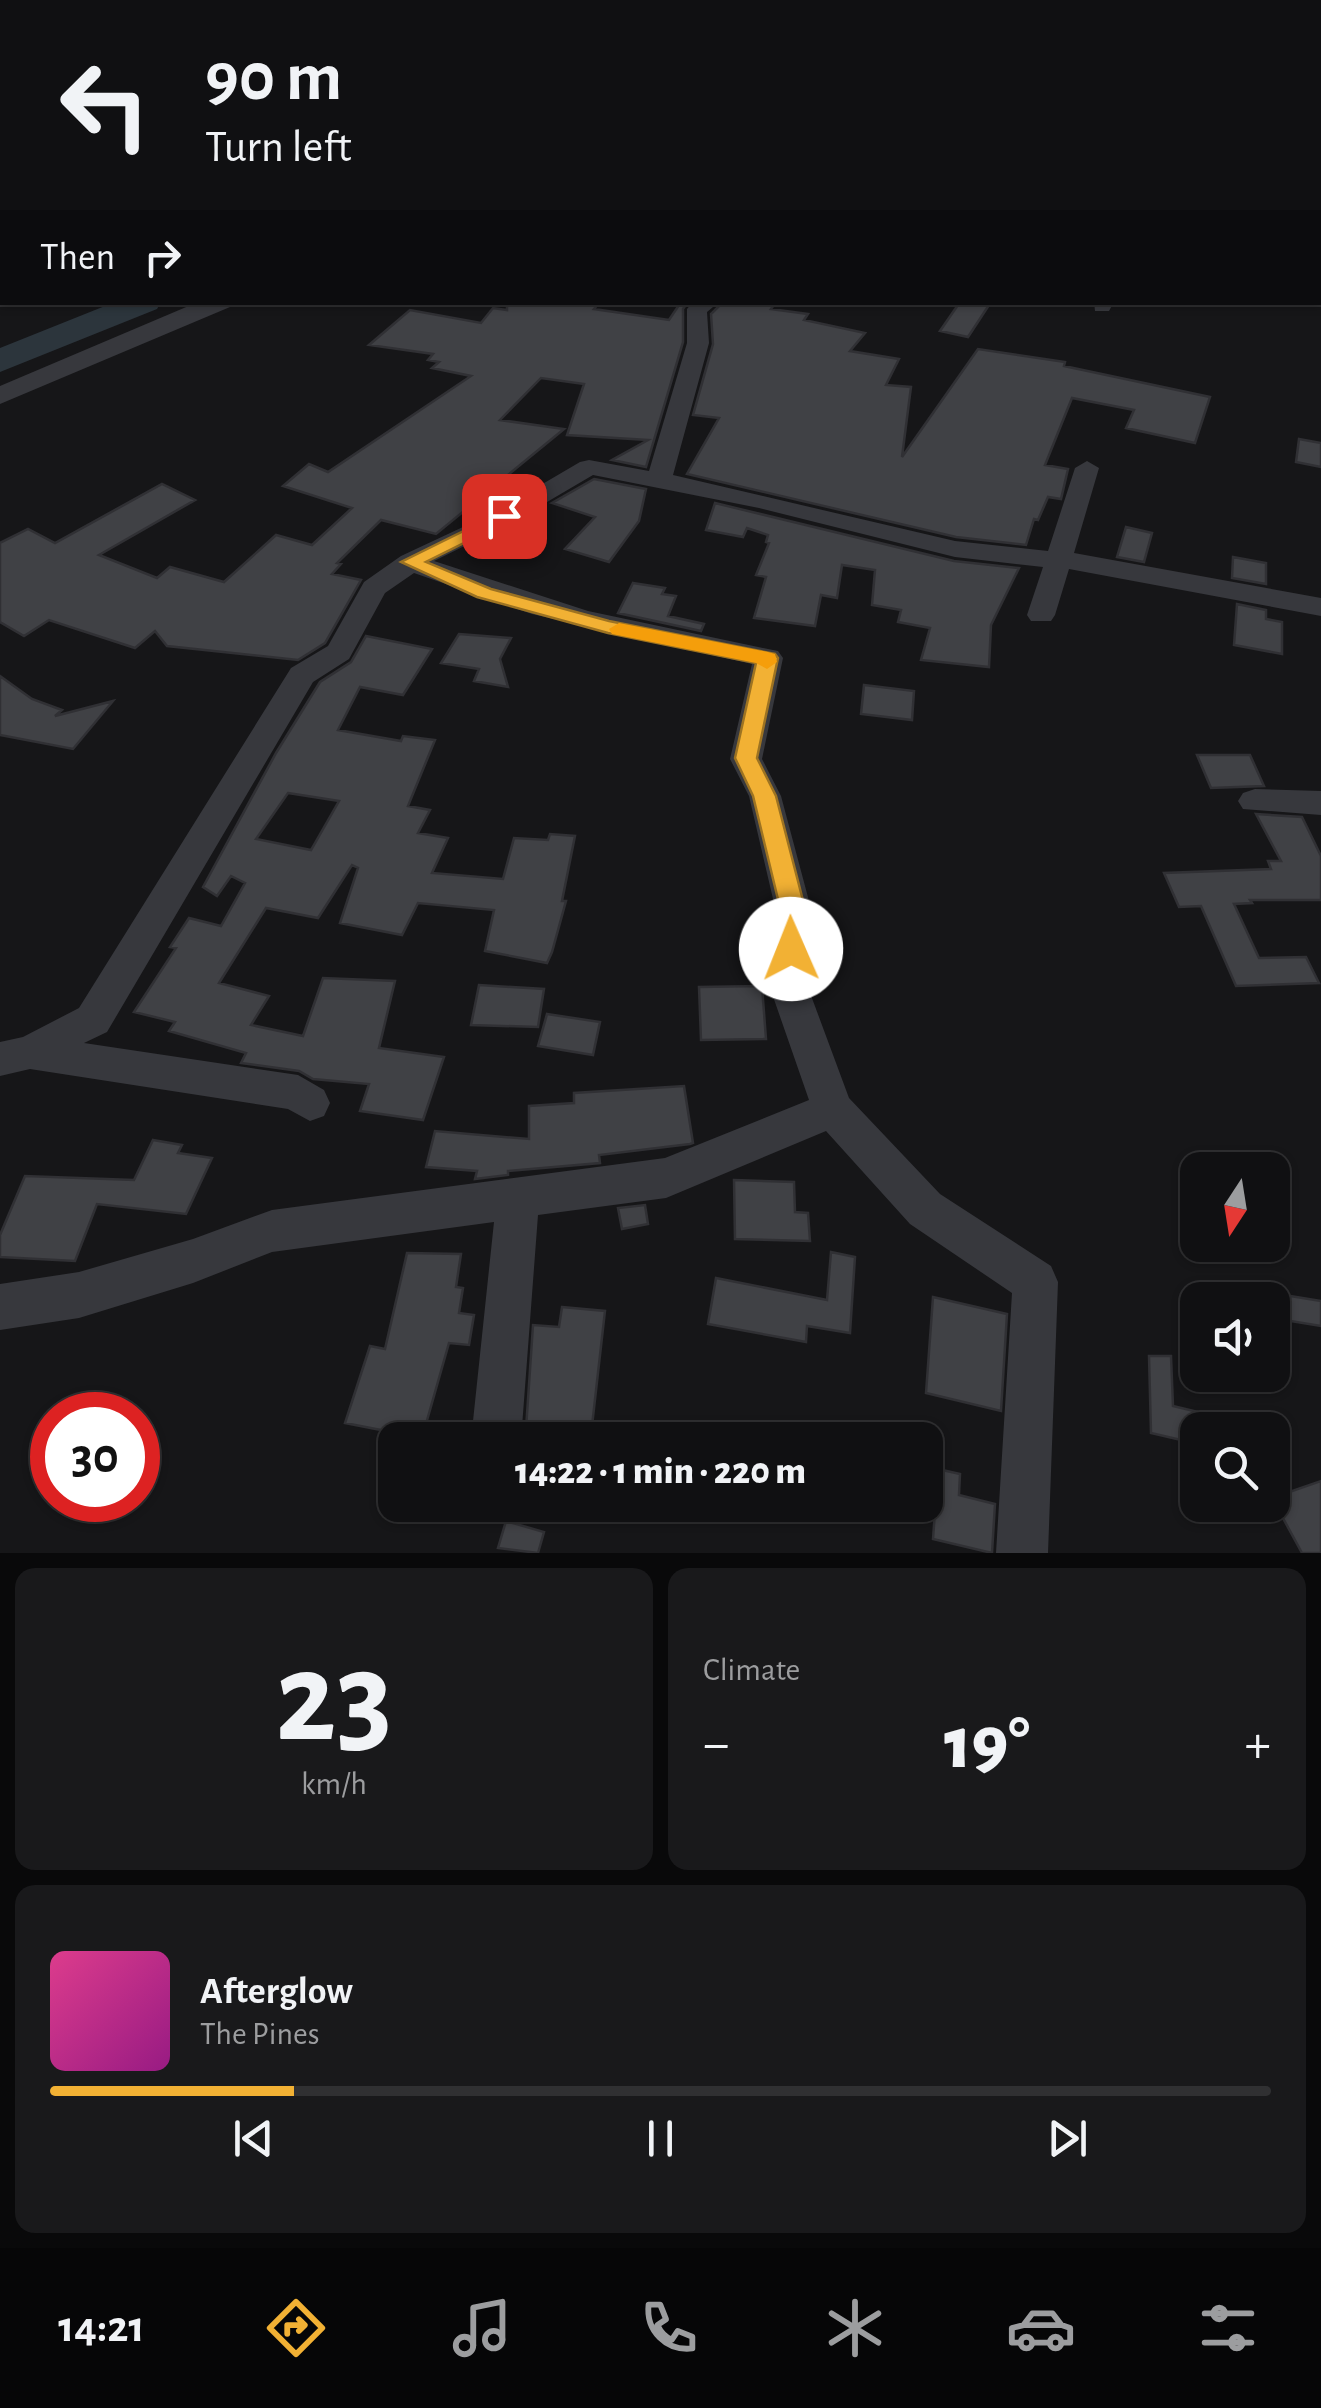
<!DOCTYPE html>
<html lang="en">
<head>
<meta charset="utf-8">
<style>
	body { margin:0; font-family:"Alegreya Sans",sans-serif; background:#19191b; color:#f1f3f6; height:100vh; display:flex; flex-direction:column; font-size:38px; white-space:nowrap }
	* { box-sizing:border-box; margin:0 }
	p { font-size:32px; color:#9c9d9f }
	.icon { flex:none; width:55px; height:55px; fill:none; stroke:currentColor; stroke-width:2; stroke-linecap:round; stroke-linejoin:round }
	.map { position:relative; height:1553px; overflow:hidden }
	.details { display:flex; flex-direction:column; gap:15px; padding:15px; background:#09090a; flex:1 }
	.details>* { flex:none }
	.banner { position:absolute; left:0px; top:0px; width:1322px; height:305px; box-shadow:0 2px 8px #0004,0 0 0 2px #303032; background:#101012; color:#f1f3f6; overflow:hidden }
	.needle { width:65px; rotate:192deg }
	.buttons { position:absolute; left:1180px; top:1152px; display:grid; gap:20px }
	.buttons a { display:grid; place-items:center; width:110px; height:110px; border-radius:20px; background:#101012; box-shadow:0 2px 8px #0004,0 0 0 2px #303032; font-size:50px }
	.speed { position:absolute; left:30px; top:1392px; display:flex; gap:20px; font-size:50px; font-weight:700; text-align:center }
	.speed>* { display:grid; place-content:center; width:130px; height:130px; border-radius:50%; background:#101012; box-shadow:0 2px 8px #0004,0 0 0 2px #303032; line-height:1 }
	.speed .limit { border:15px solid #d22; background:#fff; color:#111 }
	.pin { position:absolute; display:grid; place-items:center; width:85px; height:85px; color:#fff; margin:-42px; border-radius:20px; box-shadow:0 5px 15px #0006 }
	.me { position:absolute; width:110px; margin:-55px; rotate:359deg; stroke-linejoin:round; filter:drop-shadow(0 0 8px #0008) }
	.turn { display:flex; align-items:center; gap:35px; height:210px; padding:0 40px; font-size:45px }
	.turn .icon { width:130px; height:130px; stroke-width:2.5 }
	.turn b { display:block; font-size:70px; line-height:85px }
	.then { display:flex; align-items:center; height:95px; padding:0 40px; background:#0003; gap:20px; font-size:38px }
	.big { font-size:75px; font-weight:800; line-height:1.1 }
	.details .widget { flex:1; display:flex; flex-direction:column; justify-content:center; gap:15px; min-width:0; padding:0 35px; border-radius:20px; background:#19191b }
	.details .dial { align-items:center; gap:0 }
	.dial b { font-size:130px; line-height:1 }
	.song { display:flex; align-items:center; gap:30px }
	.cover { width:120px; height:120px; border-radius:15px; background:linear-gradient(135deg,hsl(330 70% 55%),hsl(310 70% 35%)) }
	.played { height:10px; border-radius:5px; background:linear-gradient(90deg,#f2b134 20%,#303032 20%) }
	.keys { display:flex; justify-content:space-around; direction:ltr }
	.heat { display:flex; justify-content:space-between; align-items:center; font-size:55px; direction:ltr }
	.details .tiles { flex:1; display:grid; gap:15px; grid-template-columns:1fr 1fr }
	.widget:last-child { grid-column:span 2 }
	.trip { position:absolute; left:378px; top:1422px; width:565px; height:100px; border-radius:20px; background:#101012; box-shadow:0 2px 8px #0004,0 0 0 2px #303032; font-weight:800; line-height:100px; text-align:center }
	.tabs { display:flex; height:160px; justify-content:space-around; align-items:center; background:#060607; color:#9c9d9f }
	.tabs .icon { width:70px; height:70px }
	.tabs .active { color:#f2b134 }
	.tabs b { font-size:45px; color:#f1f3f6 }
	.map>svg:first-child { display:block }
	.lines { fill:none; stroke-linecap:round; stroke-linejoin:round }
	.river { fill:#2c353c; fill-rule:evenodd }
	.building { fill:#404145; stroke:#303034; stroke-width:2.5; fill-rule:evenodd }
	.minor { fill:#37383d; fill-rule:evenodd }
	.tertiary { fill:#37383d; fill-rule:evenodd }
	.route { fill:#f2b134; stroke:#9d7322; stroke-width:2.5 }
	.slow { fill:#f59e0b }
</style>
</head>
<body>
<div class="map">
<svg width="1321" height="1553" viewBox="0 0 1321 1553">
	<rect width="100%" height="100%" fill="#161618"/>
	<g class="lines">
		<path class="river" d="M665 0H685L686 2H666Z
			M115 302H161L157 309 0 372V348Z"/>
	</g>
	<path class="building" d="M507 302H600L594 309 669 320 681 302H688L683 309V342L646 467 612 460 648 440 567 435 584 384 541 378 500 420 564 429 436 534 381 520 337 563 341 564 332 574 361 580 325 643 298 660 167 646 155 631 135 648 49 620 24 636 0 622V543L28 529 55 543 162 484 195 500 99 555 157 578 170 567 224 582 276 535 312 545 352 508 283 486 309 464 328 472 471 376 432 368 439 362 428 360 433 354 369 345 410 310 481 323 493 308 507 310Z
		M723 302H776L771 309 808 314 804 320 865 333 850 351 899 359 886 385 911 387 902 457 978 349 1065 362 1064 366 1210 397 1195 443 1126 428 1134 410 1072 398 1045 465 1068 469 1062 495 1061 499 1048 497 1038 520 1034 519 1026 545 956 537 687 474 719 418 693 415 713 344 711 314Z
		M960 302H991L968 337 940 331Z
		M1299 439 1321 443V467L1296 462Z
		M594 479 646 489 639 521 609 562 565 549 595 517 552 503Z
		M715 503 954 561 1019 568 991 625 989 667 921 660 930 628 898 622 901 610 872 605 875 570 842 565 837 598 821 595 815 626 754 618 766 577 756 575 769 543 766 542 768 535 747 528 743 537 706 530Z
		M1126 527 1152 533 1144 562 1117 557Z
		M1233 557 1266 563V584L1232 578Z
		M633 583 665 588 662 594 676 596 668 616 704 624 701 631 618 613Z
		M1237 604 1266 610V619L1282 622V654L1234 645Z
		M459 634 511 638 500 659 508 687 474 681 479 669 441 663Z
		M366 636 432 649 403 695 360 687 338 730 401 741 403 736 435 740 408 806 430 810 418 833 448 838 432 873 503 879 514 838 548 840 550 834 575 836 562 901H566L552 952 547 963 485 951 494 910 418 903 402 935 340 923 358 868 352 865 318 918 266 908 219 983 269 996 251 1025 303 1036 323 978 395 981 379 1048 444 1057 423 1120 360 1111 369 1084 313 1079 299 1071 241 1063 246 1053 169 1031 175 1022 134 1012 176 948 170 947 189 918 221 926 245 883 231 876 217 896 203 887 276 753 320 682 351 662ZM288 793 339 801 311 850 256 839Z
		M0 676 32 699 62 710 55 716 113 701 73 749 0 735Z
		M864 685 914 691 912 720 861 714Z
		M1197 755H1250L1264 786 1211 788Z
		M1256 814 1302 817 1321 856V900H1250L1252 903 1234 904 1259 958 1306 957 1319 983 1236 986 1201 906 1179 907 1164 873 1271 869 1268 861H1281Z
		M479 985 544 989 538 1027 471 1025Z
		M762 986 766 1039 701 1040 699 987Z
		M547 1014 600 1022 593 1055 538 1046Z
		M684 1086 693 1143 690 1144 599 1155 600 1163 508 1171V1175L475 1179 477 1171 426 1167 435 1131 529 1139V1106L574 1103V1093Z
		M153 1140 182 1145 178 1153 212 1158 186 1214 97 1204 75 1261 0 1257V1235L25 1176 134 1180Z
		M734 1180 794 1182 795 1212 808 1213 810 1241 735 1239Z
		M645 1205 648 1224 622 1229 618 1208Z
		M831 1252 855 1257 850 1333 807 1326 806 1342 708 1324 716 1278 827 1300Z
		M407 1253 461 1254 456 1287 463 1288 459 1313 474 1315 469 1345 449 1343 422 1438 345 1423 370 1346 385 1349Z
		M1272 1293 1321 1301V1326L1272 1318Z
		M933 1297 1007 1314 1001 1411 926 1393Z
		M562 1307 605 1311 591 1435 526 1429 533 1325 559 1327Z
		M1149 1356H1171L1173 1406 1198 1412V1444L1151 1433Z
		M938 1469 960 1474 959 1495 995 1504 992 1553 933 1539Z
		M1321 1481V1553H1302L1272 1498Z
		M506 1521 544 1532 538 1553 498 1548Z"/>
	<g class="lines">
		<path class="minor" d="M385 0H412L413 2H386Z
			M0 69H2V77H0Z
			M1320 132H1321V142H1320Z
			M693 302H719L707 312 709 343 673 475 955 541 1048 551 1075 468 1087 461 1099 468 1074 553 1321 598V616L1069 569 1055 615 1051 621H1031L1027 615 1043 567 955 557 759 508 593 475 513 522 434 561 588 611 768 649 778 651 783 658 762 759 781 796 813 916 806 982 849 1098 940 1194 1051 1266 1058 1282 1048 1553H996L1012 1293 910 1224 826 1131 666 1198 538 1215 521 1440H471L494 1222 272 1252 193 1283 79 1318 0 1330V1284L79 1272 193 1239 272 1210 665 1158 809 1100 768 982 777 916 749 796 730 759 752 664 532 614 414 573 385 593 349 659 313 682 107 1032 84 1043 298 1075 324 1090 330 1103 324 1116 310 1121 288 1109 30 1069 0 1076V1042L23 1037 79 1008 291 668 328 646 364 582 401 556 495 512 580 462 589 460 649 471 687 343V309Z
			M1094 302H1114L1109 311H1095Z
			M1255 789 1321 791V815L1243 809 1238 801 1243 793Z"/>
		<path class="tertiary" d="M1320 33H1321V43H1320Z
			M198 302H233L230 307 0 404V386Z"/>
	</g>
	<path class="route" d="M504 511 510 513V520L426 562 491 589 609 621 775 654 778 658 757 758 776 796 807 916 800 956 791 959 782 956 778 949 782 916 753 796 735 758 756 663 608 633 477 597 401 562Z"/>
	<path class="slow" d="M619 623 768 652 775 654 777 662 767 669 756 663 612 634 609 629Z"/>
</svg>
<div class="buttons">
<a><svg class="needle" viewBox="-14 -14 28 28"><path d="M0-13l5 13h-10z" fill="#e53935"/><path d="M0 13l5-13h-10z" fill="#9c9d9f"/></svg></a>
<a><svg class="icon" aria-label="sound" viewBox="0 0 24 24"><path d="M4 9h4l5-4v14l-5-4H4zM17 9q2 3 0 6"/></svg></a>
<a><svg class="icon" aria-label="search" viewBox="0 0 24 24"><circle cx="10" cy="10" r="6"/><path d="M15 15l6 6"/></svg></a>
</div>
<div class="speed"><div class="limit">30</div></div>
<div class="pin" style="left:504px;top:516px;background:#d93025"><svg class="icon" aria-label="arrive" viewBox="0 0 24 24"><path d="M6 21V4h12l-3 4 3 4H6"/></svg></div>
<svg class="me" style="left:791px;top:949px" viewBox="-20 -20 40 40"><circle r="19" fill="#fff"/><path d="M0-13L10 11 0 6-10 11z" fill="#f2b134"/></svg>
<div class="trip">14:22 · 1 min · 220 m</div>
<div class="banner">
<div class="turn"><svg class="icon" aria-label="left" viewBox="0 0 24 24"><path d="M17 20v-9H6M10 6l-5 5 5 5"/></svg><div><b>90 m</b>Turn left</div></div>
<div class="then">Then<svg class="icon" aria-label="right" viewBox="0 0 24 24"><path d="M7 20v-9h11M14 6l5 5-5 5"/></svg></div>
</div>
</div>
<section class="details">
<div class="tiles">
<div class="widget dial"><b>23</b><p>km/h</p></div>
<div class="widget"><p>Climate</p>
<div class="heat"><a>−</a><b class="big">19°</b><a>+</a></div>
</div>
<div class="widget">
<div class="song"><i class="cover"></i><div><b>Afterglow</b><p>The Pines</p></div></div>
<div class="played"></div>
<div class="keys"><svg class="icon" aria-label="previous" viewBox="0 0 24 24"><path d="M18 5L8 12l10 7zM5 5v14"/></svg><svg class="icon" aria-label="pause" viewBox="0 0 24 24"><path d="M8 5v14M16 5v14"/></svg><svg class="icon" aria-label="next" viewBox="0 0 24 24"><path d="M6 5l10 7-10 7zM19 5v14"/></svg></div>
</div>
</div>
</section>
<nav class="tabs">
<b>14:21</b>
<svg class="icon active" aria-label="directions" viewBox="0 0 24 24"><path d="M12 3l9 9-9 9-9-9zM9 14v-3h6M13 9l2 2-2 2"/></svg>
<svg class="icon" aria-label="music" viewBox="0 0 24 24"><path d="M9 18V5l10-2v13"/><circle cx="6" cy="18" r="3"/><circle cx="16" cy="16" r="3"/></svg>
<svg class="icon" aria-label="phone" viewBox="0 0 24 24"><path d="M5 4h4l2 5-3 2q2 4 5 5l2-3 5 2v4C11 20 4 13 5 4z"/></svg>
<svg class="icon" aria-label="climate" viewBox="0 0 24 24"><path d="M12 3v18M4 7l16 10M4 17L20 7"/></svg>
<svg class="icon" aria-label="car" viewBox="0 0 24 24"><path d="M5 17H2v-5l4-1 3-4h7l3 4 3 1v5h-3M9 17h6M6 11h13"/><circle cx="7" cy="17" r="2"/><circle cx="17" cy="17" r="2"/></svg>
<svg class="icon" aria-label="filters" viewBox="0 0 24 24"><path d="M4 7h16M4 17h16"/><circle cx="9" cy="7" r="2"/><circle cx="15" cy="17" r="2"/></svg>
</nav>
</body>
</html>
